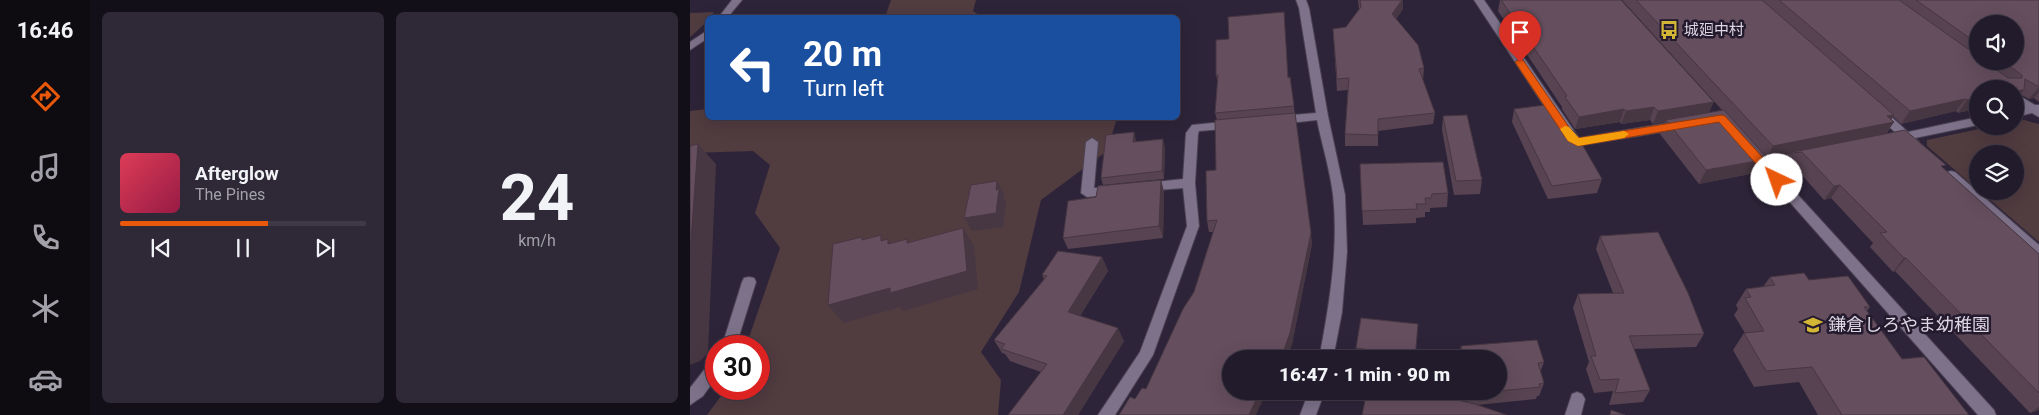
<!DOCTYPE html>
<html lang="en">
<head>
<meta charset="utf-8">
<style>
	body { margin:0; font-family:Roboto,"Noto Sans JP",sans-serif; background:#2e2837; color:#f1f3f6; height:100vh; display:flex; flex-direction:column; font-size:19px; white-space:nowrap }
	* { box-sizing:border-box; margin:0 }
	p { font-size:16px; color:#a2a1a9 }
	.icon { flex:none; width:28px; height:28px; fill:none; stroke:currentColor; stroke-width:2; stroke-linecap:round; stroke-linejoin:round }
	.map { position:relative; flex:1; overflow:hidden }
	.side { display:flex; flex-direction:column; gap:12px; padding:12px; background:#130f18; width:600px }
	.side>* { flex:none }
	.banner { position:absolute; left:15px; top:15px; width:475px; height:105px; border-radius:8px; box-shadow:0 5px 20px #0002,0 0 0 1px #3f3947; background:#1a4fa0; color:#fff; overflow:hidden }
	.tools { position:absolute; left:1279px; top:15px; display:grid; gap:10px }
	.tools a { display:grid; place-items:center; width:55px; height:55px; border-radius:50%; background:#221b2b; box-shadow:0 5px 20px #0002,0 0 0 1px #3f3947; font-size:25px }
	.speed { position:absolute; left:15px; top:335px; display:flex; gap:10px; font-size:25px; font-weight:700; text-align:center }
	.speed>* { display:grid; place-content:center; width:65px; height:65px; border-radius:50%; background:#221b2b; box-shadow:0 5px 20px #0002,0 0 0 1px #3f3947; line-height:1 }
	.speed .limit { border:8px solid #d22; background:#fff; color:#111 }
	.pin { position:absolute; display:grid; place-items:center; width:42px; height:42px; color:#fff; margin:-51px -21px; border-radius:50% 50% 50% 0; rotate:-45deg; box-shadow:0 0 5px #0007 }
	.pin .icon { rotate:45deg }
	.me { position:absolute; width:55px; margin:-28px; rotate:318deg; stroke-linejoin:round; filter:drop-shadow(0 0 4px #0008) }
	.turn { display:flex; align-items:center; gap:18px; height:105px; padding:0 15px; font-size:22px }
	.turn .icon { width:65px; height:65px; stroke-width:2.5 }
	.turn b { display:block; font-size:35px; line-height:42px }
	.side .tile { flex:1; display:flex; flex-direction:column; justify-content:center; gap:8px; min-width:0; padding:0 18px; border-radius:8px; background:#2e2837 }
	.side .dial { align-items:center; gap:0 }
	.dial b { font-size:65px; line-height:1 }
	.song { display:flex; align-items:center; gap:15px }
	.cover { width:60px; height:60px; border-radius:8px; background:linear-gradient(135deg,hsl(350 70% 55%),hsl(340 70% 35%)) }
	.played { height:5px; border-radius:2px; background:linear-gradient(90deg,#ea580c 60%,#3f3947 60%) }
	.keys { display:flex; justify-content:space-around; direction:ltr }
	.side .tiles { flex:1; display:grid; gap:12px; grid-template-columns:repeat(2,1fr) }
	.trip { position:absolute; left:532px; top:350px; width:285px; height:50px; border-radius:25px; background:#221b2b; box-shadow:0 5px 20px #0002,0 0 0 1px #3f3947; font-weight:800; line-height:50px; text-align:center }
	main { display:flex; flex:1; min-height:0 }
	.tabs { display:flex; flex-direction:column; width:90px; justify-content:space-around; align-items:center; background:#0e0b11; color:#a2a1a9 }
	.tabs .icon { width:35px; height:35px }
	.tabs .selected { color:#ea580c }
	.tabs b { font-size:22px; color:#f1f3f6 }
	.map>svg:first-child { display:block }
	.green { fill:#513c40 }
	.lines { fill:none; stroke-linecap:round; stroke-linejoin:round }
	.minor-casing { stroke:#4a4253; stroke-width:2 }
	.minor { fill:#7d728a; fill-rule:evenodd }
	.wall { fill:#574351; fill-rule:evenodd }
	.shaded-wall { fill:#473742 }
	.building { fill:#654e5e; stroke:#473742 }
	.route { fill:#ea580c; stroke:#983908 }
	.slow { fill:#f59e0b }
	.labels { text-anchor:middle; stroke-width:5; stroke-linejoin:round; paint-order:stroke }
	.far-poi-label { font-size:15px; fill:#ddd7e4; stroke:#241a2e; text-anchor:start }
	.poi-label { font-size:18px; fill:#ddd7e4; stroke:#241a2e; text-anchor:start }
</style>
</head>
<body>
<main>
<nav class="tabs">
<b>16:46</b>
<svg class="icon selected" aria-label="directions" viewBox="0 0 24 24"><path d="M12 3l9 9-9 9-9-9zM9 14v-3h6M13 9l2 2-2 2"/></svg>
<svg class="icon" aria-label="music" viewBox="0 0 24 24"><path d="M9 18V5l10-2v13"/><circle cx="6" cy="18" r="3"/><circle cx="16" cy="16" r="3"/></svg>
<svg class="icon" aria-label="phone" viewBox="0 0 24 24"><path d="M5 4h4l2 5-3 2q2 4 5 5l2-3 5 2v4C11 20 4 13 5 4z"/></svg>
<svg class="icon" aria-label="climate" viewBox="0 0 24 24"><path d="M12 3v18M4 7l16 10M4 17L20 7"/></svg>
<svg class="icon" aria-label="car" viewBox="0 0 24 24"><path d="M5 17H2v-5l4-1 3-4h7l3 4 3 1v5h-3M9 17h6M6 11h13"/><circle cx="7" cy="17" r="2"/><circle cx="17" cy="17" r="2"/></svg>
</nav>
<section class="side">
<div class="tiles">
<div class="tile">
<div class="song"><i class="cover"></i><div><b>Afterglow</b><p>The Pines</p></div></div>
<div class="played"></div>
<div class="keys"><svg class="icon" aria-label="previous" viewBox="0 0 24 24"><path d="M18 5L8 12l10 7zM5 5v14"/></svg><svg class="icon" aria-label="pause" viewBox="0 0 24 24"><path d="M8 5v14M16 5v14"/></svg><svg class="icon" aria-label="next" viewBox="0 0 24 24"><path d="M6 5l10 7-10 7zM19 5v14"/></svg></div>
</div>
<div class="tile dial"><b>24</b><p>km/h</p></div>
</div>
</section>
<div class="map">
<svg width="1349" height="415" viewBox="0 0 1349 415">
	<rect width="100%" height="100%" fill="#2e2439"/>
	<path class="green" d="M201 0H286L283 11 292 17H195Z
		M24 12C17 21 10 29 0 37V13Z
		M17 109 18 118H427L417 151 351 200 329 292 291 352 311 380 308 415H17L36 389H69V346H56L90 248 65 213 80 165 63 151 0 153V111Z
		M1334 120 1349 124V242L1290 191H1325V154H1288L1287 189 1237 146V140L1303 126H1325V122Z"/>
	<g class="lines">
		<g class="minor-casing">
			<path id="minor" d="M42 0H52L37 18H28Z
				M606 0H616L619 8 638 116 655 195 657 252 652 312 643 359H629C639 306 649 249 643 195 640 170 632 145 627 120L590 124 584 120 590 116 626 113 609 8Z
				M784 0H794L889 138 990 121 996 125 990 129 887 146 878 142Z
				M18 30V38L0 50V42Z
				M1325 93 1345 105H1349V117L1342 113 1325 117V109L1334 108 1325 101Z
				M1191 110 1195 111 1218 132 1288 117V125L1225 138 1229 142 1223 146 1214 140H1207L1205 137 1207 134 1185 114Z
				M542 121 546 122 548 125 546 128 509 131 508 134 505 183 509 226 463 355 425 415H408L450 352 497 226 493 188 456 191 450 187 456 183 493 179 496 133 502 125Z
				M402 138 408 142 404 188 424 187 430 191 428 194 397 197 391 193 396 142Z
				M1064 150 1068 151 1304 410 1306 415H1288L1060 157 1058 154 1060 151Z
				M1261 171 1265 172 1349 245V258L1344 257 1257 178 1255 175 1257 172Z
				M59 277 64 278 66 282 46 346H32L52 282 54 278Z
				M26 360V378L13 396 0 405V388L21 361Z
				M619 391H635L626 415H610Z
				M887 392 892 394 895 399 891 415H875L882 394Z"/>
		</g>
		<use href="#minor" class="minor"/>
	</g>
	<path class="wall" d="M668 0H713V9L706 19 734 68 733 80 745 113 743 124 688 131V146H655V134L658 90 647 91 643 29 656 27 669 9Z
		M810 0H931L1019 113 1032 110 932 0H1349V102L1344 98 1339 99 1330 94 1325 100V89L1268 113 1266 111 1211 124 1203 116 1201 119 1204 122 1196 134 1253 168 1349 254V410L1340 413 1205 271 1203 272 1180 247 1183 243 1141 198 1134 200 1104 166 1086 168 1093 156 1078 159 1070 172 1009 184 970 134 975 122 963 124 960 120 931 124 930 122 885 129 872 109V107L808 11ZM1288 24 1325 61H1288Z
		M526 75 600 77 622 244 602 344 596 359H541L445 399 456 389 504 292 523 232H519L517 221 526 170 527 120 525 113 528 83Z
		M824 109 912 179 907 193 858 199 822 122Z
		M753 116 792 180 790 194 764 195 752 130Z
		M444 132 446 142 475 147 474 179 413 185 411 178Z
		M670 164 758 193 757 207 740 208V212H735V217L726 218V223L673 225Z
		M471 180 474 192 473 238 378 249 373 238Z
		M910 236 1014 334 1006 347 944 349 960 390 953 402 919 405 923 391 904 393 896 369 899 362 883 308 888 294 923 293 906 249Z
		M412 257 418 271 390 316 434 341 388 415H318L351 372 320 361 315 354 312 353 304 340 354 279 352 275Z
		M1080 277 1119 280 1180 307 1177 311 1212 359 1279 415H1128L1109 382 1064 387 1043 350 1054 333H1055L1044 315 1048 309 1046 305 1056 289 1073 287Z
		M671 318 725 359H666V348Z
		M771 346 854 362 850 373 854 383 849 396H847L846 399 787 405 777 402 775 391H809V359H768Z"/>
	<path class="shaded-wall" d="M712 0H713V9L702 25V14Z
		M1349 87V92L1344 98 1339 99Z
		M1334 90 1325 100V91Z
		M1288 98V109L1268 113 1277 100Z
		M1275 99 1266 111 1211 124 1220 111Z
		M1024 102 1018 115 976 120 975 122 963 124 968 111Z
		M964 107 960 120 931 124 936 111Z
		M934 109 930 122 885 129 889 117Z
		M1204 115 1199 123 1204 122 1195 134 1093 154V156L1078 159 1070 172 1009 184 1016 170 1077 159 1083 146Z
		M444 132 446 140 445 150 443 142Z
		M473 139 475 147 474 179 472 171Z
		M8 144 26 164 18 353 10 361 0 365V254Z
		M471 180 474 192 473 238 469 226Z
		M307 181 314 194V198L316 203 313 227 282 231 274 218 306 190Z
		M1150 185 1141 198 1134 200 1144 186Z
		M273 228 284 246 288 289 213 311 210 307 154 323 138 305 200 288Z
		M621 233 622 244 602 344 596 359H594L593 353Z
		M412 257 418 271 384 325 378 312Z
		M1214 258H1216L1205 271 1203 272Z
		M428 328 434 341 388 415H373Z
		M589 352 590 359H586Z
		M570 391H577L566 415H559Z
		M1349 407V410L1340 413Z"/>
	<path class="building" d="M670 0H712L702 14 728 45 734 68 729 69 745 113 688 119V135L655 134 659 78 647 79 643 29 656 27 671 7Z
		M811 0H931L1024 102 968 111 964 107 936 111 934 109 889 117 875 97 877 96Z
		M946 0H1072L1204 115 1197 116 1204 122 1083 146Z
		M1089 0H1209L1288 56V61H1294L1318 78H1332V75L1312 61H1325V24H1288V44L1226 0H1349V87L1335 79 1334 90 1325 91V89H1288V98L1277 100 1275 99 1220 111Z
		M594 12 598 78 600 77 604 106 525 113 528 75H526V40L539 39 538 17Z
		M863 104 880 129 885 132 912 179 862 186 824 109Z
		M1034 110 1078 159 1016 170 976 120Z
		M605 113 621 233 600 333 593 353 589 352 586 359H541V391H570L559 415H429L440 397 445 399 452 388 456 389 493 309 504 292 527 220 517 221 516 171 526 170 525 120Z
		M777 115 792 180 766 181 753 116Z
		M1215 130 1256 165 1251 166 1349 254V393L1216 258H1214L1190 233 1197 232 1150 185 1144 186 1112 152 1093 154Z
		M444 132 443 142 473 139 472 171 411 178 416 135Z
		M8 144 0 254V146Z
		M753 162 758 193 742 194 741 198H735L736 204H726L727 209 672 211 670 164Z
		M471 180 469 226 373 238 378 201 406 197 408 186Z
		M307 181 306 190 309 189 306 213 274 218 281 185Z
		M273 228 277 271 200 293V288L138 305 143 244 172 237V240L191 235V241L198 239V244L217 239V243Z
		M968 232 998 293 1014 334 939 336 960 390 925 393 929 379 910 380 901 356H906L888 294 934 293 910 236Z
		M368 251 412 257 378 312 428 328 373 415H318L357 364 311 349 315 344 304 340 357 276 352 275Z
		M1114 273 1119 280 1158 276 1180 307H1174L1212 359 1234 357 1279 415H1152L1122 367 1076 371 1054 333 1074 331 1055 298 1061 297 1056 289 1085 285 1080 277Z
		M671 318 728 324 725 359H685L687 351 666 348Z
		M847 340 854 362 848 363 854 383 849 384 850 387 809 391V359H773L771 346Z
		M677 391H729L785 404 817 415H672Z
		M780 391H801L780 393Z
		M921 410 935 415H920Z"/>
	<path class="route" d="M830 59 833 60 885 136 889 138 1031 115 1035 116 1093 180 1087 184 1083 183 1029 122 888 146 878 141 825 62Z"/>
	<path class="slow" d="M875 126 879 127 889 138 934 131 939 134 934 138 888 146 878 141 870 129Z"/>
	<defs>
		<g id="bus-bare" transform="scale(1.5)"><path d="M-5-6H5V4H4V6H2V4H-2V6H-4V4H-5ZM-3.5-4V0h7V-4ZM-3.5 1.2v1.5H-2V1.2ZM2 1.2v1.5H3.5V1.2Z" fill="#d3b635" stroke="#241a2e" stroke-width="2.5" paint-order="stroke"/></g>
		<g id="school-bare" transform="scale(1.5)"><path d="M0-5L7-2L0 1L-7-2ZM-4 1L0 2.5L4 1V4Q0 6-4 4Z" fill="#d3b635" stroke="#241a2e" stroke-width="2.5" paint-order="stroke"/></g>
	</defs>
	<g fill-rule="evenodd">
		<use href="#bus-bare" x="979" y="30"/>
		<use href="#school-bare" x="1123" y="325"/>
	</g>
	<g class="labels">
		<g class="far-poi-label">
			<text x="994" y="35">城廻中村</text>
		</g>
		<g class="poi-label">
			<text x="1138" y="331">鎌倉しろやま幼稚園</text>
		</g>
	</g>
</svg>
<div class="tools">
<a><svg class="icon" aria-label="sound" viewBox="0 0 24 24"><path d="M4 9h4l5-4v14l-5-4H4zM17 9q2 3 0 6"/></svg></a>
<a><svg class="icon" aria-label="search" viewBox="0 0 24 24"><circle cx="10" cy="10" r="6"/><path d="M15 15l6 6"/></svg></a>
<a><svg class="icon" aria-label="layers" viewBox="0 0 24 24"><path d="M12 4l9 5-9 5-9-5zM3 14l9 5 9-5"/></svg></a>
</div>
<div class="speed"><div class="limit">30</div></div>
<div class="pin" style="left:830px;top:62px;background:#d93025"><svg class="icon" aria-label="arrive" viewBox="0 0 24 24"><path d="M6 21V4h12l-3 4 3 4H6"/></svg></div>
<svg class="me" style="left:1087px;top:180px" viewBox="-20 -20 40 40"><circle r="19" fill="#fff"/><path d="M0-13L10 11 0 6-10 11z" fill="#ea580c"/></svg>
<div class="trip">16:47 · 1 min · 90 m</div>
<div class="banner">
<div class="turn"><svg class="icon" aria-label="left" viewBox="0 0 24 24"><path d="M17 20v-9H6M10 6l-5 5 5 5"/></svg><div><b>20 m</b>Turn left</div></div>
</div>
</div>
</main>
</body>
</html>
